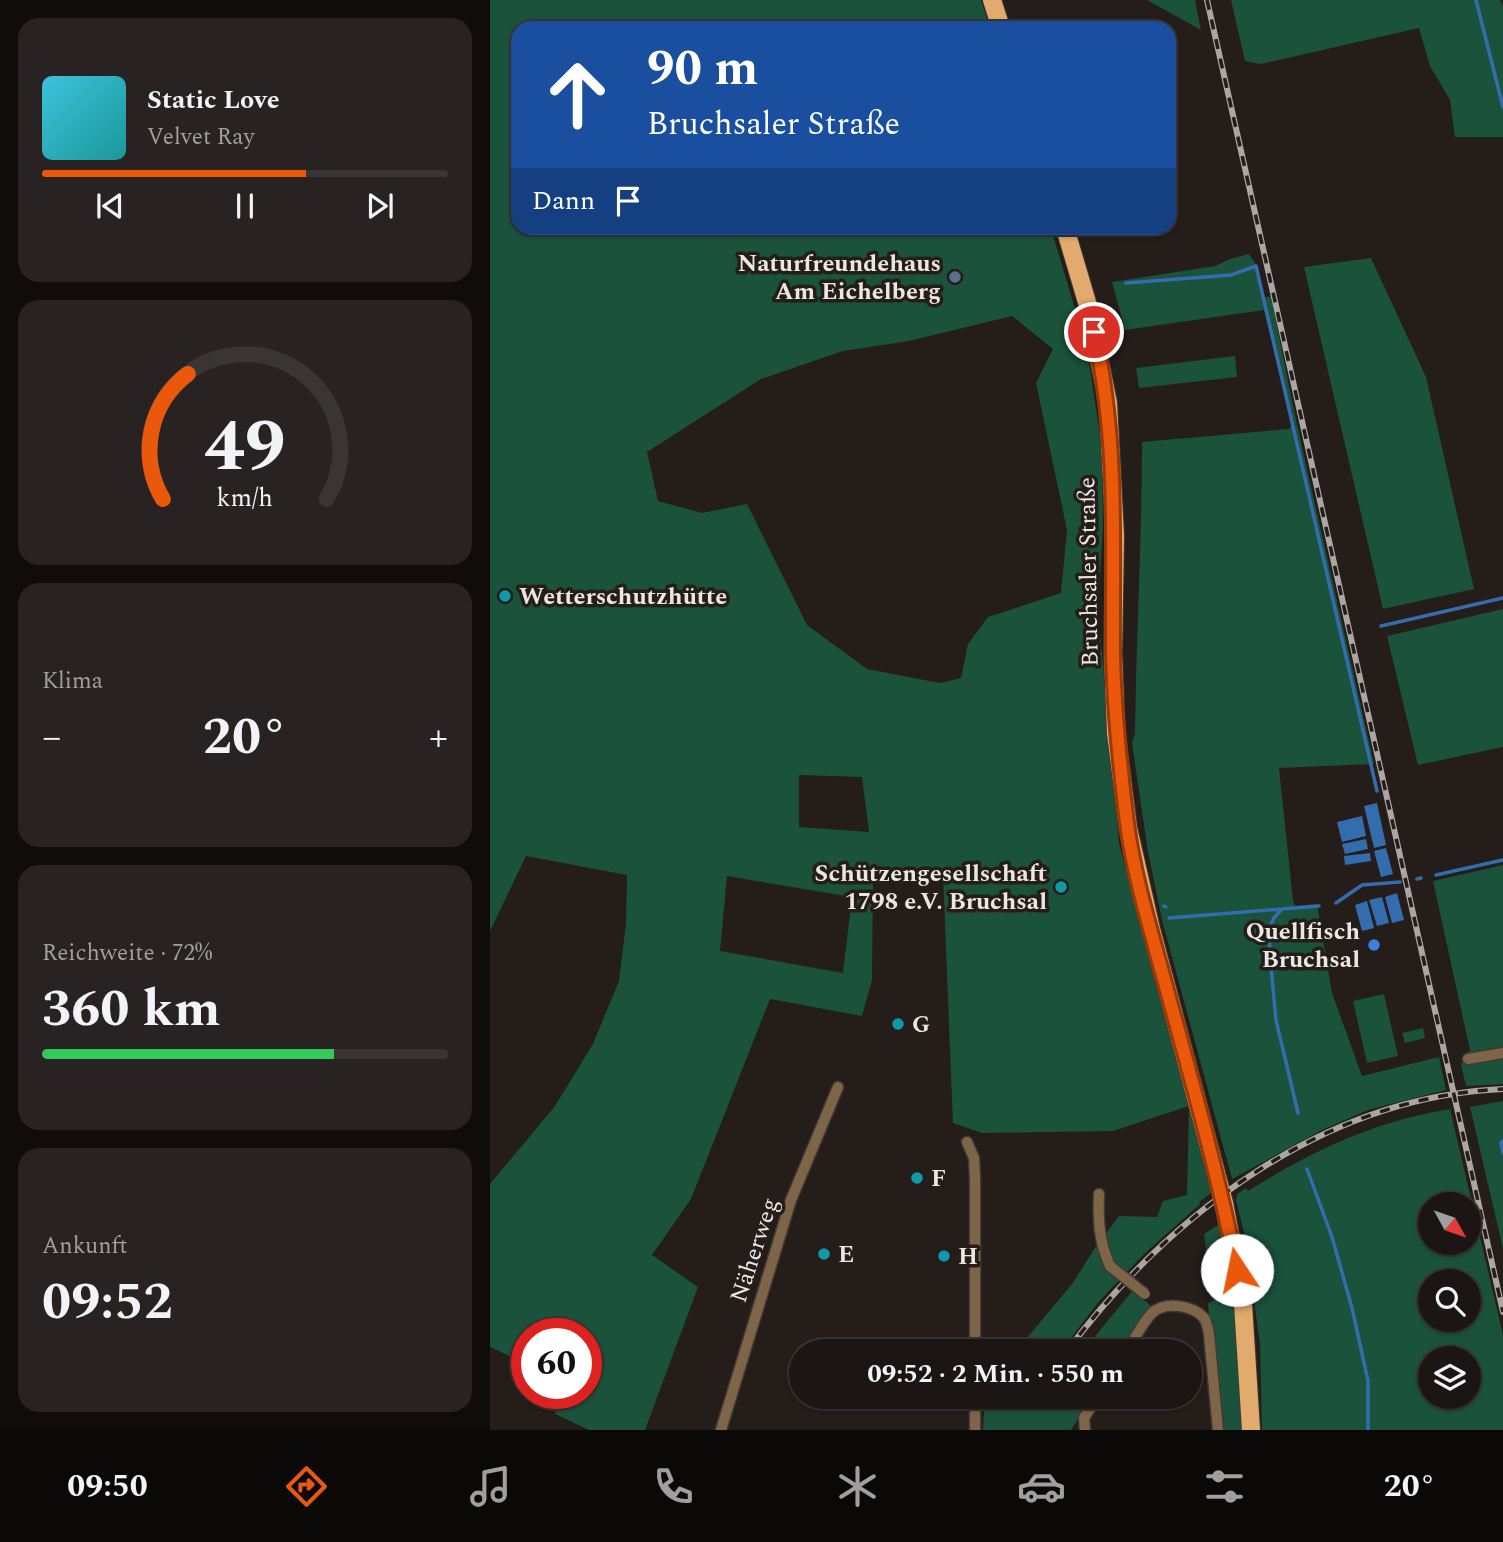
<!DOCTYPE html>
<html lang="de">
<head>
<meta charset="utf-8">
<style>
	body { margin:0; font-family:Spectral,serif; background:#282322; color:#f1f3f6; height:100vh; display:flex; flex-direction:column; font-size:26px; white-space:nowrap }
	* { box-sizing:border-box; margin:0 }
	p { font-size:23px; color:#a09fa0 }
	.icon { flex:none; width:38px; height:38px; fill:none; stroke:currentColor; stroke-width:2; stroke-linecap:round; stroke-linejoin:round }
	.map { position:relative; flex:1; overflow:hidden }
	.details { display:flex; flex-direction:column; gap:18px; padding:18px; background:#0f0c0b; width:490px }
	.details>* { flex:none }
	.top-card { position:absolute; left:21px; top:21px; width:665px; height:214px; border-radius:21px; box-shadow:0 2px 5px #0004,0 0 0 2px #393534; background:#1a4fa0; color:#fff; overflow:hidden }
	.needle { width:46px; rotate:130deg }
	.fabs { position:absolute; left:928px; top:1192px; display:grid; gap:14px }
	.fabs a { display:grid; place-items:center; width:63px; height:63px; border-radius:50%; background:#1b1614; box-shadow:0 2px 5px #0004,0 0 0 2px #393534; font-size:35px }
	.speed { position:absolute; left:21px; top:1318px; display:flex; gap:14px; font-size:35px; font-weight:700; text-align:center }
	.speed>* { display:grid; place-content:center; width:91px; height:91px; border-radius:50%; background:#1b1614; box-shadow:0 2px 5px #0004,0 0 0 2px #393534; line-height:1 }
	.speed .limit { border:10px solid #d22; background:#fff; color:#111 }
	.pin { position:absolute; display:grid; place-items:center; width:60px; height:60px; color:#fff; margin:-30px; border:4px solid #fff; border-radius:50%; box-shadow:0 2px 7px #0007 }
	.me { position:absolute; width:77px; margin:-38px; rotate:349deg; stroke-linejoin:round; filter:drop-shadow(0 0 5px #0008) }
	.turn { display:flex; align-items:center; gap:24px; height:147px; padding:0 21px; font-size:32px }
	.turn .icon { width:91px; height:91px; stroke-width:2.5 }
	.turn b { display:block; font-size:49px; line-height:60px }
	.then { display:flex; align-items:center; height:66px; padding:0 21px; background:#0003; gap:14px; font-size:26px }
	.big { font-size:52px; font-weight:700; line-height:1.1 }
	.details .tile { flex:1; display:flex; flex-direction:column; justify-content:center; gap:10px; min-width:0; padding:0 24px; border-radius:21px; background:#282322 }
	.details .dial { align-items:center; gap:0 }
	.dial svg { height:182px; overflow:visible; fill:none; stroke:#393534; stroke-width:7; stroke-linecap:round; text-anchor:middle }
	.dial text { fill:#f1f3f6; stroke:none }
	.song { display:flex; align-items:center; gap:21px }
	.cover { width:84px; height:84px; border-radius:10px; background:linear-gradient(135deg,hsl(190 70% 55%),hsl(180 70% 35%)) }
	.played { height:7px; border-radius:4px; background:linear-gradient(90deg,#ea580c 65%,#393534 65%) }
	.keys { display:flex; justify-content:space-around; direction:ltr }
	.heat { display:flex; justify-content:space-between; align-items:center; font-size:38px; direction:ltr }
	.charge { height:10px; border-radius:5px; background:linear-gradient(90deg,#34c759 72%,#393534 0) }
	.trip { position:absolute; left:299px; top:1339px; width:413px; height:70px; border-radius:35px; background:#1b1614; box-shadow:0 2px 5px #0004,0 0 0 2px #393534; font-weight:700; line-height:70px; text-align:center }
	.menu { display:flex; height:112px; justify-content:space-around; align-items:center; background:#0b0908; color:#a09fa0 }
	.menu .icon { width:49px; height:49px }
	.menu .active { color:#ea580c }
	.menu b { font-size:32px; color:#f1f3f6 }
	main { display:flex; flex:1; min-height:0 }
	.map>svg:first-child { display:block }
	.green { fill:#1a523b; fill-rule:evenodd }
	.water { fill:#336dae }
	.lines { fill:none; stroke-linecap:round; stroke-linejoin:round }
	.stream { stroke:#336dae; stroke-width:3.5 }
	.street-casing { stroke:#403936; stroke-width:13 }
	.primary-casing { stroke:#403936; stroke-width:20 }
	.street { stroke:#7e6547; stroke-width:10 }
	.primary { stroke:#e0ab6c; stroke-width:18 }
	.rail-casing { stroke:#aba5a3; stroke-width:6 }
	.rail { stroke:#241d1a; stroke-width:3.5; stroke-dasharray:10; stroke-linecap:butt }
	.street-bridge-casing { stroke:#403936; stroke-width:13; stroke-linecap:butt }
	.street-bridge { stroke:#7e6547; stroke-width:10 }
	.route-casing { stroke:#983908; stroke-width:18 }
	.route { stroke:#ea580c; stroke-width:12 }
	.service-dot { fill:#5c6f8a; stroke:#241d1a; stroke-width:2.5 }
	.culture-dot { fill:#0f9aa8; stroke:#241d1a; stroke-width:2.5 }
	.shop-dot { fill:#3f7fe0; stroke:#241d1a; stroke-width:2.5 }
	.labels { text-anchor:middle; stroke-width:7; stroke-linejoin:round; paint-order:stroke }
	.poi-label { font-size:24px; font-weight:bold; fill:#ebe6e4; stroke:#241d1a; text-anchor:start }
	.street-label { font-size:24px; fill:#ebe6e4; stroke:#241d1a }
</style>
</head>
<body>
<main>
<section class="details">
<div class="tile">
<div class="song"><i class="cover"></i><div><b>Static Love</b><p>Velvet Ray</p></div></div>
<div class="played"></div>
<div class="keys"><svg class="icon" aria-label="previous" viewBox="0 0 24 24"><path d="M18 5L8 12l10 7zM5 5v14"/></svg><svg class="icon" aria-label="pause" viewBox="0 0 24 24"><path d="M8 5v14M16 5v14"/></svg><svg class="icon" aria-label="next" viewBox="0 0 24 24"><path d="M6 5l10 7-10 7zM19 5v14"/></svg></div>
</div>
<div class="tile dial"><svg viewBox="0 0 100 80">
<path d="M14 69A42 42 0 1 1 86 69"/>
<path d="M14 69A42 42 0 0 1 25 14" stroke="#ea580c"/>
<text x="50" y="56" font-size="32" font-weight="700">49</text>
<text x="50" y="72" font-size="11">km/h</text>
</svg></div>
<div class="tile"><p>Klima</p>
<div class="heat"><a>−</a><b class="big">20°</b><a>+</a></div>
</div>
<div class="tile"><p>Reichweite · 72%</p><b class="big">360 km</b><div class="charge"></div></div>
<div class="tile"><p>Ankunft</p><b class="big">09:52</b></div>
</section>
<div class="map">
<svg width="1013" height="1430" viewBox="0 0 1013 1430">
	<rect width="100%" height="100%" fill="#241d1a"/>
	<path class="green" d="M0 0H491L500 28H28V228H561L597 349 612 448 613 526 608 610 629 843 722 1190 720 1194 709 1202 710 1204 654 1254 635 1274 623 1264 613 1237 629 1216 667 1217 673 1201 697 1195 699 1106 623 1131 492 1133 463 1123 453 875 383 877 382 980 372 1016 280 999 201 1199 162 1255 208 1287 155 1430H99L65 1414 71 1393H96V1334H37V1364L0 1347V1184L65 1106 103 1044 129 981 136 923 137 875 36 856 0 931ZM522 316 563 349 546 383 577 530 571 593 498 617 478 644 471 678 450 683 377 669 317 625 257 504 212 513 168 501 157 452 271 379 353 351 419 341ZM309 775 372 777 379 832 309 827ZM237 876 362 897 353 973 230 951Z
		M657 0H705L711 31V30Z
		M741 0H1010L1013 6V137H965L960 100 940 66 929 28 771 64 755 61Z
		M759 254 765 263 774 297H781L807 425 884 764 789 768 803 900 805 906 827 904 842 993 872 1076 949 1057 956 1090 878 1110 832 1130 742 1179 672 920 658 852 642 743 645 734C646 637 652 540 652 442L799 429 802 425 774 310 635 330 622 282 725 266 740 259Z
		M881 258 936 377 984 589 893 609 814 267Z
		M745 356 747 377 649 388 646 368Z
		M1013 609V747L928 765 897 636Z
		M1013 865V1084L976 1086 971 1064 980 1050 943 881Z
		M894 994 908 1056 877 1063 863 1001Z
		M933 1028 935 1038 915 1043 912 1033Z
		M1013 1101V1249L980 1107Z
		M960 1109 1013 1335V1430H772L770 1344 755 1236 746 1201 747 1194 756 1188 758 1191C822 1151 885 1121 960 1109ZM940 1204H978V1242H940ZM940 1281H978V1320H940ZM940 1358H978V1396H940Z
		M733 1222 746 1283 757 1430H730L718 1303 723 1301 714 1234Z
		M607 1245 616 1267 630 1279 607 1304 571 1351H526L582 1284Z
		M643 1290 661 1306 633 1351H593Z
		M495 1397H549L554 1401 558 1397H603L581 1430H493Z"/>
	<path class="water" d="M887 803 896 845 884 848 874 806Z
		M872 816 876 836 852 842 847 822Z
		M876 839 878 849 855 854 852 844Z
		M896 848 903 874 891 877 884 851Z
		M880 853 881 861 855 865 854 856Z
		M907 893 914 920 902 923 895 897Z
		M892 897 899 923 887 926 879 900Z
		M877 901 884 928 872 931 865 905Z"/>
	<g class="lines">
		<path class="stream" d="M986 0 1013 107
			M636 283 741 275 766 266 887 791
			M891 626 1013 598
			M946 875 1013 860
			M927 879 931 878
			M846 903 872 885 910 882
			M674 906 676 907
			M791 910 784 918 779 928 780 955 786 1020 808 1113
			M679 918 829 906
			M1013 1141 1011 1143 1013 1153
			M817 1169 842 1237 862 1308 878 1381V1430"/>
		<g class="street-casing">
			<path id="street" d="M978 1059 1013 1053
				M477 1142 484 1158 485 1178V1351
				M609 1194C608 1220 609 1242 620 1266
				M637 1351C645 1339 652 1323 662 1313 675 1301 703 1305 714 1318 717 1322 718 1329 719 1334L728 1430
				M231 1430 301 1200 348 1087
				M485 1430V1396
				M595 1430 594 1418 608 1396"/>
		</g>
		<g class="primary-casing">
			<path id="primary" d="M502 0 511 28
				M575 228 599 309 618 403 625 536 623 654 626 733 638 828 661 929 734 1203 753 1304 761 1430"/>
		</g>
		<use href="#street" class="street"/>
		<use href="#primary" class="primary"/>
		<g class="rail-casing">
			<path id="rail" d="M717 0 1013 1312
				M577 1351C681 1213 834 1097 1013 1089"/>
		</g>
		<use href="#rail" class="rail"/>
		<g class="street-bridge-casing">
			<path id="street-bridge" d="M620 1266 655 1294"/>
		</g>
		<use href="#street-bridge" class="street-bridge"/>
	</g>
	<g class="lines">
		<g class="route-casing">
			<path id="route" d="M604 332C629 441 622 545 623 654 624 711 630 767 637 823 644 877 661 931 675 983 701 1078 728 1173 747 1270"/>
		</g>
		<use href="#route" class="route"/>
	</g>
	<circle class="service-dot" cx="465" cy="277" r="7"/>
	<g class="culture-dot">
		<circle cx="15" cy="596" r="7"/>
		<circle cx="571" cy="887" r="7"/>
		<circle cx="408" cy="1024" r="7"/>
		<circle cx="427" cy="1178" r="7"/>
		<circle cx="334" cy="1254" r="7"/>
		<circle cx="454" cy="1256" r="7"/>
	</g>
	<circle class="shop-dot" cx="884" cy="945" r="7"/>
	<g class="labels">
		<g class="poi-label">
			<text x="451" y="271" text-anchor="end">Naturfreundehaus<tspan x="451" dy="28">Am Eichelberg</tspan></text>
			<text x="29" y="604">Wetterschutzhütte</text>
			<text x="557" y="881" text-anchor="end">Schützengesellschaft<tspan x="557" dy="28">1798 e.V. Bruchsal</tspan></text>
			<text x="870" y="939" text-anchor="end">Quellfisch<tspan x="870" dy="28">Bruchsal</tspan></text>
			<text x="422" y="1032">G</text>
			<text x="441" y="1186">F</text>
			<text x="348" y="1262">E</text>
			<text x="468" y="1264">H</text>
		</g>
		<g class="street-label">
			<text transform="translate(598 572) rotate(-91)" y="8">Bruchsaler Straße</text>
			<text transform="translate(264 1250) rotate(-72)" y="8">Näherweg</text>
		</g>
	</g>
</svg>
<div class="fabs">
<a><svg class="needle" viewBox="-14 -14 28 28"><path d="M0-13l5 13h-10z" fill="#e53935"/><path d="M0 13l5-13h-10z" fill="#a09fa0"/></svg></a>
<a><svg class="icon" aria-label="search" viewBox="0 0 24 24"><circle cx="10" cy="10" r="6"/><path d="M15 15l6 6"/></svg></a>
<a><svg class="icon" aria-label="layers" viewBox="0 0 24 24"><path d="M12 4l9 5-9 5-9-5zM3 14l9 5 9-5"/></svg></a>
</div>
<div class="speed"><div class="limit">60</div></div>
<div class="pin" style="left:604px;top:332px;background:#d93025"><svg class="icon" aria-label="arrive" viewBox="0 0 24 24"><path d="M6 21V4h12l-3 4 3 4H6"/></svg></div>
<svg class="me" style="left:747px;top:1270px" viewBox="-20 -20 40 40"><circle r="19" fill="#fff"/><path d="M0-13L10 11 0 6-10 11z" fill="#ea580c"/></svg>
<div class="trip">09:52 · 2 Min. · 550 m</div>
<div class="top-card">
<div class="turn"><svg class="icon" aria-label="ahead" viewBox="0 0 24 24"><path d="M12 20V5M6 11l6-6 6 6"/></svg><div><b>90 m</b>Bruchsaler Straße</div></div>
<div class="then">Dann<svg class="icon" aria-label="arrive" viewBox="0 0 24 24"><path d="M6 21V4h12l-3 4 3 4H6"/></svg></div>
</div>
</div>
</main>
<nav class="menu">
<b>09:50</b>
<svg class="icon active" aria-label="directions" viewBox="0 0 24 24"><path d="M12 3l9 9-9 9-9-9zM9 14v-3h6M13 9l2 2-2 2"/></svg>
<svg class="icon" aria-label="music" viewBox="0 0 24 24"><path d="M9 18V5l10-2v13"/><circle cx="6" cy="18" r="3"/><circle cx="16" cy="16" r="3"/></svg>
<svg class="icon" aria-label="phone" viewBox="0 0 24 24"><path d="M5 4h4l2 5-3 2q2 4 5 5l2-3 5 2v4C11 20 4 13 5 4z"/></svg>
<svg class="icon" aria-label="climate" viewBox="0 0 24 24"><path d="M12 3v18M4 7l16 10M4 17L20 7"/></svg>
<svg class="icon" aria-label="car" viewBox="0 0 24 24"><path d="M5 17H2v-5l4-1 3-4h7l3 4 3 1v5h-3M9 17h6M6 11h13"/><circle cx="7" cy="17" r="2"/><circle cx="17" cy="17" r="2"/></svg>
<svg class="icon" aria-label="filters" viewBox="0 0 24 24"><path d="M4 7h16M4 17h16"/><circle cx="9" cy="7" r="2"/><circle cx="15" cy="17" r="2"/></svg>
<b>20°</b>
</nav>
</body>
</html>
